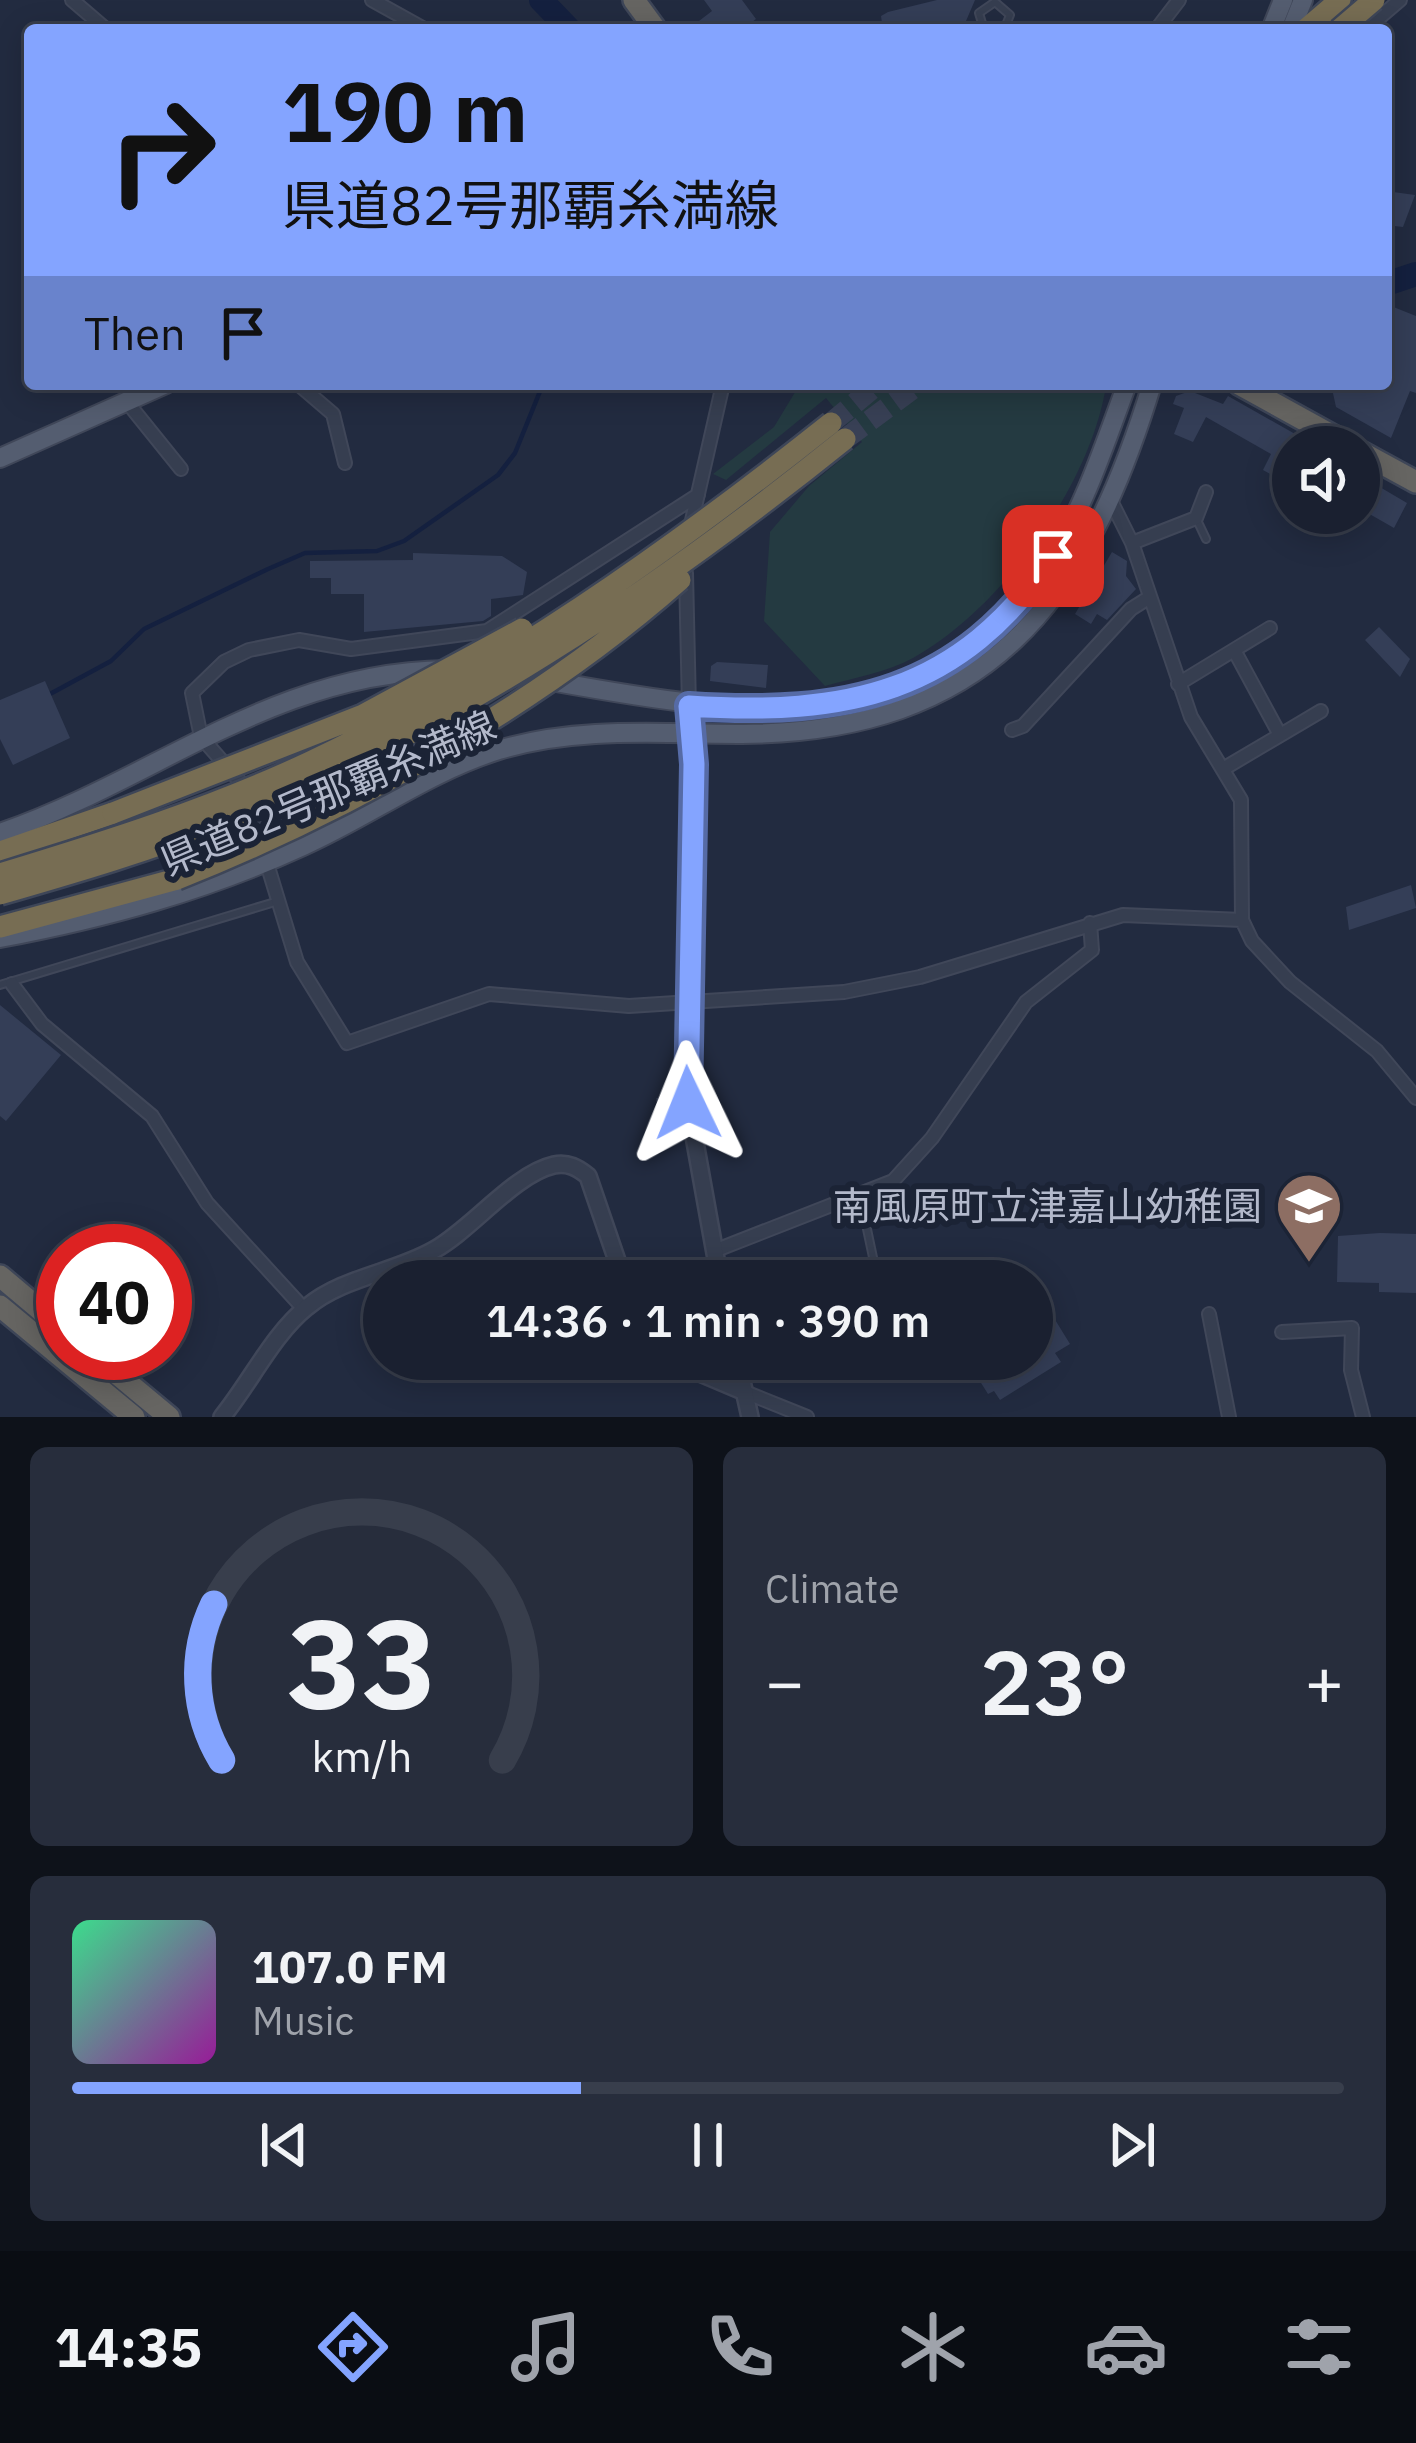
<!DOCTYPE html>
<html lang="en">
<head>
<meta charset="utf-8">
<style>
	body { margin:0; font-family:"IBM Plex Sans","Noto Sans JP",sans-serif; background:#272d3c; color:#f1f3f6; height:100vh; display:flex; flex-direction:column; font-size:45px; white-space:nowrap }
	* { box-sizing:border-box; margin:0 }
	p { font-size:39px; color:#9fa3ab }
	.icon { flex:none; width:66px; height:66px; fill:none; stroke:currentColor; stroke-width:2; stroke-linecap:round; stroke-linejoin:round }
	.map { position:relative; height:1417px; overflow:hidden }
	.details { display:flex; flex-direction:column; gap:30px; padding:30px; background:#0e121a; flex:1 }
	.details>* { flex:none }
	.top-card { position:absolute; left:24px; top:24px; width:1368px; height:366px; border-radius:12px; box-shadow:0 6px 30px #0003,0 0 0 3px #383e4c; background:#84a4ff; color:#111; overflow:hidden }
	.controls { position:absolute; left:1272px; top:426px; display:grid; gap:24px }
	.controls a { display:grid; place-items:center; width:108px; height:108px; border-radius:50%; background:#1a2030; box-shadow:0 6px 30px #0003,0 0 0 3px #383e4c; font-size:60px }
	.speed { position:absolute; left:36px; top:1224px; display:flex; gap:24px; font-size:60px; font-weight:700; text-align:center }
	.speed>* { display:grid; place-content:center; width:156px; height:156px; border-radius:50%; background:#1a2030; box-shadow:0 6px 30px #0003,0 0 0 3px #383e4c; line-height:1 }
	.speed .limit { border:18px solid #d22; background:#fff; color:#111 }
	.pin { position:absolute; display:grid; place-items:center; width:102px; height:102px; color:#fff; margin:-51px; border-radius:24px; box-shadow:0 6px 18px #0006 }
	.me { position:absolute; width:132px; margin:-66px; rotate:358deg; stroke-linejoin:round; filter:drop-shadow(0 0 9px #0008) }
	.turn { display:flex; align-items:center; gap:42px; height:252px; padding:0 60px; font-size:54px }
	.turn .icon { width:156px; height:156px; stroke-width:2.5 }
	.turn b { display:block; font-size:84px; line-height:102px }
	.then { display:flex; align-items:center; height:114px; padding:0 60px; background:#0003; gap:24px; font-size:45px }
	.big { font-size:90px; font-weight:600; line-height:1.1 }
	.details .tile { flex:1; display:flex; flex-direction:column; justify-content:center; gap:18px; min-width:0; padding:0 42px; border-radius:18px; background:#272d3c }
	.details .dial { align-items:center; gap:0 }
	.dial svg { height:312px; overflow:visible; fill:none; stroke:#383e4c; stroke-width:7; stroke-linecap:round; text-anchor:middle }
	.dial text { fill:#f1f3f6; stroke:none }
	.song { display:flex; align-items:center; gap:36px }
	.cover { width:144px; height:144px; border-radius:18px; background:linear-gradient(135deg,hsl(150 70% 55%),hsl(300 70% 35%)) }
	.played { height:12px; border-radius:6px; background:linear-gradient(90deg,#84a4ff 40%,#383e4c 40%) }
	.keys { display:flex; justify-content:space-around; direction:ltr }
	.heat { display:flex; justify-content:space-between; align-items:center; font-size:66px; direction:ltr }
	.details .tiles { flex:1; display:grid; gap:30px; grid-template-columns:1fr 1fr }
	.tile:last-child { grid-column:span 2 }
	.trip { position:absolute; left:363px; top:1260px; width:690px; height:120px; border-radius:60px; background:#1a2030; box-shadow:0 6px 30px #0003,0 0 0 3px #383e4c; font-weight:600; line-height:120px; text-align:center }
	.tab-bar { display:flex; height:192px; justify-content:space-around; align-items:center; background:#0a0d13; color:#9fa3ab }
	.tab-bar .icon { width:84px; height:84px }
	.tab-bar .active { color:#84a4ff }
	.tab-bar b { font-size:54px; color:#f1f3f6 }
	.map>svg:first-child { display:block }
	.green { fill:#243a41 }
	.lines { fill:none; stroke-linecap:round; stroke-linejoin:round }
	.stream { stroke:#14203f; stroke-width:4.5 }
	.river { stroke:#14203f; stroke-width:24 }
	.building { fill:#343e57 }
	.motorway-tunnel { stroke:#384055; stroke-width:21; stroke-dasharray:21 10; stroke-linecap:butt }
	.service-casing { stroke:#404759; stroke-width:10 }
	.minor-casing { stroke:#404759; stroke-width:16 }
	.tertiary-casing { stroke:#404759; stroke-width:20 }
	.primary-casing { stroke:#404759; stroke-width:22 }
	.trunk-casing { stroke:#3e4658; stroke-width:26 }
	.motorway-casing { stroke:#3e4658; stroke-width:26 }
	.service { stroke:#363e50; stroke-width:6 }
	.minor { stroke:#363e50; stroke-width:12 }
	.tertiary { stroke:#363e50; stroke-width:15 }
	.primary { stroke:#545d70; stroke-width:18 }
	.trunk { stroke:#666562; stroke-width:21 }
	.motorway { stroke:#776d53; stroke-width:21 }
	.motorway-bridge-casing { stroke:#3e4658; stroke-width:26; stroke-linecap:butt }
	.motorway-bridge { stroke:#776d53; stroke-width:21 }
	.route-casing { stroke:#566ba6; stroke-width:30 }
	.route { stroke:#84a4ff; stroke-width:21 }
	.labels { text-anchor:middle; stroke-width:12; stroke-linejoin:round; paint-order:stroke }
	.street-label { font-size:39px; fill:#b3b9cb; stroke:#1b2335 }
	.poi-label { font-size:39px; fill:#b3b9cb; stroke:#1b2335; text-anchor:end }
</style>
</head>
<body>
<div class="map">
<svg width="1416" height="1417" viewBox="0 0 1416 1417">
	<rect width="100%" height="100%" fill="#222b40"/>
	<path class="green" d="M800 384H1106V386C1090 486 1001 609 913 658 887 672 854 678 825 686L764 621 770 532 809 486 862 442 826 398 726 480 713 474 774 427Z"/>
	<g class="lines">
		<path class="stream" d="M50 694 111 661 144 629 268 569 305 553 377 551 404 541 498 475 515 453 543 384"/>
		<path class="river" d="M541 0 570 30
			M1386 284 1416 274"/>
	</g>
	<path class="building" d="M704 0H742L756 19 741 30H706L699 21 712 11Z
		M937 0H975L966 21 976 30H883L881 16 888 12Z
		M1386 191 1415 195 1403 227 1386 225Z
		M1386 304 1416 316V393L1410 391 1391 438 1336 407 1331 384H1386Z
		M1190 391 1223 404 1228 396 1318 447H1293V487L1263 470 1271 454 1206 417 1193 442 1174 434 1184 408 1173 404 1176 396Z
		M1373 483 1407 503 1394 528 1359 508Z
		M1112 552 1127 561 1126 576 1136 589 1107 620 1097 614 1091 624 1075 614Z
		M413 553 502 556 527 572 523 595 491 599V616L483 621 364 632V594H331V578H310V561L413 560Z
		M1379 627 1410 659 1400 677 1365 640Z
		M717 662 768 665 766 688 710 681 711 666Z
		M45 681 70 738 13 765 0 739V700Z
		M1411 885 1416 908 1349 930 1346 907Z
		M0 1005 61 1055 6 1121 0 1116Z
		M676 1095 681 1132 663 1136 656 1098Z
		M1380 1233 1416 1234V1293L1379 1292V1283L1337 1282 1338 1236Z
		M1046 1305 1070 1344 1055 1353 1061 1362 1000 1400 994 1391 988 1394 966 1359H1032V1314Z"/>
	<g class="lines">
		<path class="motorway-tunnel" d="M831 423 878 384
			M845 439 919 384"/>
		<g class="service-casing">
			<path id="service" d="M984 30 979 13 995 2 1010 15 1004 30
				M1196 518 1206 539
				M0 985 275 902
				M860 1196 878 1281
				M910 1359 915 1369"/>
		</g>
		<g class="minor-casing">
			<path id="minor" d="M72 0 107 30
				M372 0 426 30
				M1156 30 1179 0
				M1365 30 1400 0
				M298 384 333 414 345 463
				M127 402 181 469
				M698 495 487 631 351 649 299 640 249 650 224 662 192 693 201 737 243 785 297 962 347 1043 489 994 629 1006 844 992 920 977 1123 915 1242 920
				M1110 499 1132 543 1191 717 1241 800 1242 920 1252 941 1290 982 1377 1051 1416 1098
				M690 529 723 384
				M1132 543 1196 518 1206 492
				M686 573 689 707
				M1234 650 1280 735
				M1178 684 1270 628
				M1012 730 1023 726 1131 609 1150 597
				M1223 769 1321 711
				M12 984 42 1024 152 1116 207 1203 304 1309
				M714 1251 893 1181 932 1138 1026 1002 1092 950 1090 923
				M1209 1314 1229 1417
				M1282 1332 1352 1328 1351 1370 1363 1417
				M745 1392 807 1417"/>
		</g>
		<g class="tertiary-casing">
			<path id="tertiary" d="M689 707 694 764 688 1103 720 1281
				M667 1359 745 1392
				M737 1359 750 1417
				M222 1417C250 1383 273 1334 307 1307 343 1277 394 1273 434 1250 472 1229 514 1174 554 1165 568 1162 578 1168 588 1176L624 1281"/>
		</g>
		<g class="primary-casing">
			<path id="primary" d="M1271 30 1283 0
				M1291 30 1303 0
				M0 458 166 384
				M505 673C704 707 919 765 1051 559 1085 506 1105 443 1127 384
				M0 833C156 779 273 672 447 670
				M0 938C106 918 205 891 303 846 370 816 428 772 499 750 578 726 661 734 742 734 987 732 1085 604 1152 384"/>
		</g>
		<g class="trunk-casing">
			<path id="trunk" d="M634 0 656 30
				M1239 384 1353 447
				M1359 451 1416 482
				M0 1276 63 1329
				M0 1306 134 1417
				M92 1353 169 1417"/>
		</g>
		<g class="motorway-casing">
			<path id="motorway" d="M1305 30 1340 0
				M0 852 113 813
				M0 927 177 879"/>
		</g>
		<use href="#service" class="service"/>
		<use href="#minor" class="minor"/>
		<use href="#tertiary" class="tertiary"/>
		<use href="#primary" class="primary"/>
		<use href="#trunk" class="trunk"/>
		<use href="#motorway" class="motorway"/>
		<g class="motorway-bridge-casing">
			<path id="motorway-bridge" d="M1339 30 1374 0
				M113 813 363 715 522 629
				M0 874C105 842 210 809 310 762 498 673 669 552 831 423
				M177 879C350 810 540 704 680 580
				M0 894C76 872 152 850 225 820 452 728 655 592 845 439"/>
		</g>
		<use href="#motorway-bridge" class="motorway-bridge"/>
	</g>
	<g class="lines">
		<g class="route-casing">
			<path id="route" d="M688 1103 694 764 689 706C846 716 960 694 1053 556"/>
		</g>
		<use href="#route" class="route"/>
	</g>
	<defs>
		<g id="school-pin" transform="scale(3.45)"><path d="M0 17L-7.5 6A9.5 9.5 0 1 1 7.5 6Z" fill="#8d6e63" stroke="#1b2335"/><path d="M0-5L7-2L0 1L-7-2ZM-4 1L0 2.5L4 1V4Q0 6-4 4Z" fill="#fff"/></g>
	</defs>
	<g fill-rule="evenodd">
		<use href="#school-pin" x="1309" y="1206"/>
	</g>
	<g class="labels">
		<g class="street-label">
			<text transform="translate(328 793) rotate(-23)" y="14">県道82号那覇糸満線</text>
		</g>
		<g class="poi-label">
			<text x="1262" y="1220">南風原町立津嘉山幼稚園</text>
		</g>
	</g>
</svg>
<div class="controls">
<a><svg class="icon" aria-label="sound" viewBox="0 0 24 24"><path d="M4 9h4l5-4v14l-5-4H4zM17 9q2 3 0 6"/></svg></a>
</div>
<div class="speed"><div class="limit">40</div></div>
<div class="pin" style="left:1053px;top:556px;background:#d93025"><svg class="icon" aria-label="arrive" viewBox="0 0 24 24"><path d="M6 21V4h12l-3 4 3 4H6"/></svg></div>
<svg class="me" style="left:688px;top:1103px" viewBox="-20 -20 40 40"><path d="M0-17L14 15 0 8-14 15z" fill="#84a4ff" stroke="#fff" stroke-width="4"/></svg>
<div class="trip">14:36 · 1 min · 390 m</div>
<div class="top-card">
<div class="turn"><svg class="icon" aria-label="right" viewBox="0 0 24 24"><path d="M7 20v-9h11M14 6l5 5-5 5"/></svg><div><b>190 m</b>県道82号那覇糸満線</div></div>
<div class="then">Then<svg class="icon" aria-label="arrive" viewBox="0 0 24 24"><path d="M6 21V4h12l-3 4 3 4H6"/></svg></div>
</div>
</div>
<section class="details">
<div class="tiles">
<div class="tile dial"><svg viewBox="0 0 100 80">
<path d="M14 69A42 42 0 1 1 86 69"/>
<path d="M14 69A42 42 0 0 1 12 29" stroke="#84a4ff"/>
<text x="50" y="56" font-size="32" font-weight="700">33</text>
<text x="50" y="72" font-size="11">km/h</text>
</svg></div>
<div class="tile"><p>Climate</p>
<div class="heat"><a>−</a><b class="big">23°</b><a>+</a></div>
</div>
<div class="tile">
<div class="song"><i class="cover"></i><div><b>107.0 FM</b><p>Music</p></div></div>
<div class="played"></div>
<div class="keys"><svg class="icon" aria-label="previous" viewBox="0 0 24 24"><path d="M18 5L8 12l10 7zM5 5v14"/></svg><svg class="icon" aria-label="pause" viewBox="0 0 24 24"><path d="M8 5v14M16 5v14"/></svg><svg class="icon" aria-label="next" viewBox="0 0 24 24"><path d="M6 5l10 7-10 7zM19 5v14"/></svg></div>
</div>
</div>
</section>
<nav class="tab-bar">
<b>14:35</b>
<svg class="icon active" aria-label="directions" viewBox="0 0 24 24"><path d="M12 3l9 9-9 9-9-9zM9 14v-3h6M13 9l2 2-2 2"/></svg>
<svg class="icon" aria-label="music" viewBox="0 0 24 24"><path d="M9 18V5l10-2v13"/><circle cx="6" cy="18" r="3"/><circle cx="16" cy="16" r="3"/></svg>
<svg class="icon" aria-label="phone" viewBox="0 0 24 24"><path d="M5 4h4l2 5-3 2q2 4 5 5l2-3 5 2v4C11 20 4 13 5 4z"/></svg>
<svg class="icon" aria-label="climate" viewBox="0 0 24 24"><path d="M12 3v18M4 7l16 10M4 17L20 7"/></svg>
<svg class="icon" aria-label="car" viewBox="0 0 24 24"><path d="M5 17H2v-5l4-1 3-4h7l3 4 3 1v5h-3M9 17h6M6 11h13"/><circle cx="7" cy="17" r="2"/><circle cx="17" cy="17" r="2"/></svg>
<svg class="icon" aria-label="filters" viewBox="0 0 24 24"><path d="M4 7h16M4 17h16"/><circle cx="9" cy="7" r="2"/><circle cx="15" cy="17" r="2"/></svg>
</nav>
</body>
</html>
